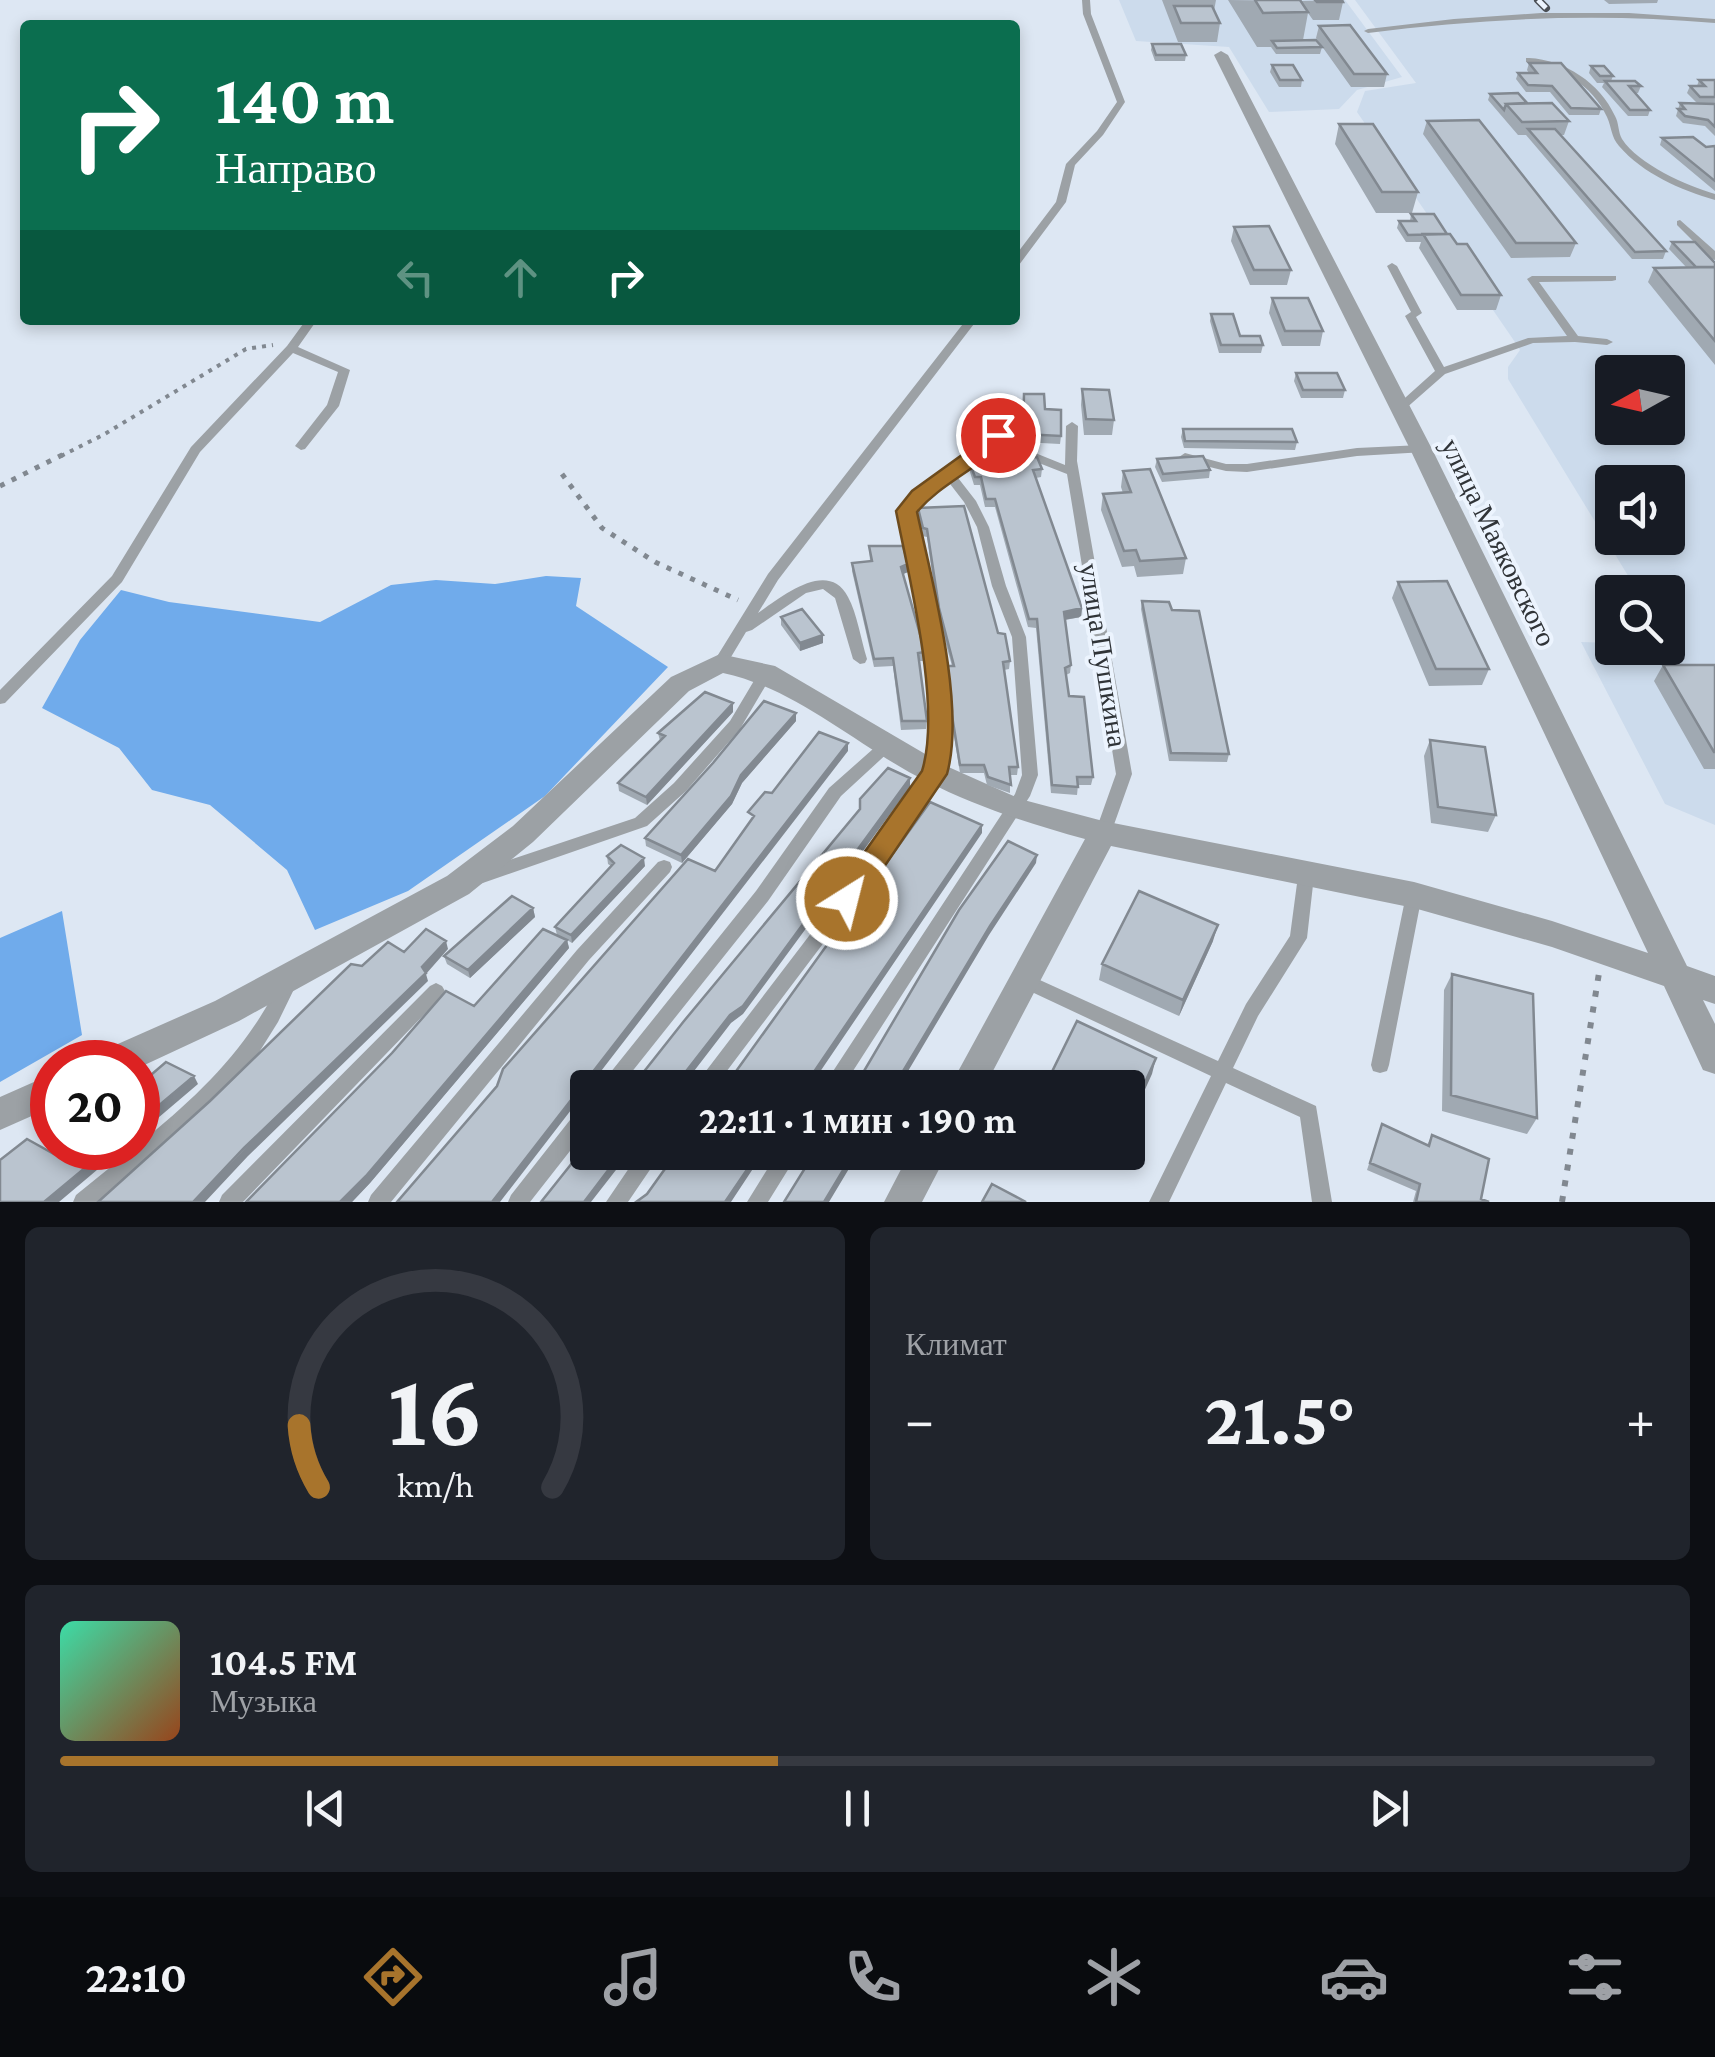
<!DOCTYPE html>
<html lang="ru">
<head>
<meta charset="utf-8">
<style>
	body { margin:0; font-family:"Crimson Pro",serif; background:#20242c; color:#f1f3f6; height:100vh; display:flex; flex-direction:column; font-size:38px; white-space:nowrap }
	* { box-sizing:border-box; margin:0 }
	p { font-size:32px; color:#9ea1a6 }
	.icon { flex:none; width:55px; height:55px; fill:none; stroke:currentColor; stroke-width:2; stroke-linecap:round; stroke-linejoin:round }
	.map { position:relative; height:1202px; overflow:hidden }
	.sheet { display:flex; flex-direction:column; gap:25px; padding:25px; background:#0d0f14; flex:1 }
	.sheet>* { flex:none }
	.hud { position:absolute; left:20px; top:20px; width:1000px; height:305px; border-radius:10px; box-shadow:0 5px 15px #0003; background:#0b6e4f; color:#fff; overflow:hidden }
	.needle { width:65px; rotate:262deg }
	.tools { position:absolute; left:1595px; top:355px; display:grid; gap:20px }
	.tools a { display:grid; place-items:center; width:90px; height:90px; border-radius:10px; background:#171b24; box-shadow:0 5px 15px #0003; font-size:50px }
	.speed { position:absolute; left:30px; top:1040px; display:flex; gap:20px; font-size:50px; font-weight:700; text-align:center }
	.speed>* { display:grid; place-content:center; width:130px; height:130px; border-radius:50%; background:#171b24; box-shadow:0 5px 15px #0003; line-height:1 }
	.speed .limit { border:15px solid #d22; background:#fff; color:#111 }
	.pin { position:absolute; display:grid; place-items:center; width:85px; height:85px; color:#fff; margin:-42px; border:5px solid #fff; border-radius:50%; box-shadow:0 2px 10px #0007 }
	.me { position:absolute; width:110px; margin:-55px; rotate:36deg; stroke-linejoin:round; filter:drop-shadow(0 0 8px #0008) }
	.turn { display:flex; align-items:center; gap:35px; height:210px; padding:0 30px; font-size:45px }
	.turn .icon { width:130px; height:130px; stroke-width:2.5 }
	.turn b { display:block; font-size:70px; line-height:85px }
	.lanes { display:flex; align-items:center; height:95px; padding:0 30px; background:#0003; justify-content:center; gap:50px; direction:ltr }
	.lanes .off { opacity:.35 }
	.big { font-size:75px; font-weight:700; line-height:1.1 }
	.sheet .card { flex:1; display:flex; flex-direction:column; justify-content:center; gap:15px; min-width:0; padding:0 35px; border-radius:15px; background:#20242c }
	.sheet .dial { align-items:center; gap:0 }
	.dial svg { height:260px; overflow:visible; fill:none; stroke:#363941; stroke-width:7; stroke-linecap:round; text-anchor:middle }
	.dial text { fill:#f1f3f6; stroke:none }
	.song { display:flex; align-items:center; gap:30px }
	.cover { width:120px; height:120px; border-radius:15px; background:linear-gradient(135deg,hsl(160 70% 55%),hsl(20 70% 35%)) }
	.played { height:10px; border-radius:5px; background:linear-gradient(90deg,#a8742c 45%,#363941 45%) }
	.keys { display:flex; justify-content:space-around; direction:ltr }
	.heat { display:flex; justify-content:space-between; align-items:center; font-size:55px; direction:ltr }
	.sheet .tiles { flex:1; display:grid; gap:25px; grid-template-columns:1fr 1fr }
	.card:last-child { grid-column:span 2 }
	.trip { position:absolute; left:570px; top:1070px; width:575px; height:100px; border-radius:10px; background:#171b24; box-shadow:0 5px 15px #0003; font-weight:700; line-height:100px; text-align:center }
	.tabs { display:flex; height:160px; justify-content:space-around; align-items:center; background:#090b0e; color:#9ea1a6 }
	.tabs .icon { width:70px; height:70px }
	.tabs .selected { color:#a8742c }
	.tabs b { font-size:45px; color:#f1f3f6 }
	.map>svg:first-child { display:block }
	.built { fill:#ccdbec; fill-rule:evenodd }
	.forest { fill:#70abeb }
	.lines { fill:none; stroke-linecap:round; stroke-linejoin:round }
	.path-far2 { stroke:#818890; stroke-width:4; stroke-dasharray:4 6; stroke-linecap:butt }
	.path-far1 { stroke:#818890; stroke-width:5; stroke-dasharray:5 8; stroke-linecap:butt }
	.path { stroke:#818890; stroke-width:6; stroke-dasharray:6 10; stroke-linecap:butt }
	.service { fill:#9ca1a5; fill-rule:evenodd }
	.minor { fill:#9ca1a5; fill-rule:evenodd }
	.rail-casing { stroke:#4b4f55; stroke-width:8 }
	.rail { stroke:#ecf4fe; stroke-width:5; stroke-dasharray:14; stroke-linecap:butt }
	.wall { fill:#a0a9b2 }
	.shaded-wall { fill:#828991 }
	.building { fill:#bac4cf; stroke:#828991; stroke-width:2.5 }
	.route { fill:#a8742c; stroke:#6d4b1d; stroke-width:2.5 }
	.labels { text-anchor:middle; stroke-width:8; stroke-linejoin:round; paint-order:stroke }
	.street-label { font-size:28px; fill:#303438; stroke:#ecf4fe }
</style>
</head>
<body>
<div class="map">
<svg width="1715" height="1202" viewBox="0 0 1715 1202">
	<rect width="100%" height="100%" fill="#dde7f3"/>
	<path class="built" d="M1119 0H1345L1402 77 1357 90 1339 109 1269 112 1229 47 1136 41Z
		M1355 0H1715V825L1665 804 1581 642 1612 643V648H1668V592H1638L1508 379V367L1520 350 1517 345 1357 112 1365 91 1416 83ZM1612 372H1668V428H1612ZM1612 482H1668V538H1612Z"/>
	<path class="forest" d="M546 576 581 578 576 606 668 667 545 796 408 891 315 930 287 870 210 805 152 790 119 748 42 708 80 640 121 590 169 602 320 622 391 585 436 580 495 584Z
		M62 911 82 1035 0 1082V938Z"/>
	<g class="lines">
		<path class="path-far2" d="M61 456 103 435 246 349 273 345"/>
		<path class="path-far1" d="M562 474 602 528 655 562 738 600
			M0 486 66 453"/>
		<path class="path" d="M1562 1202 1599 973"/>
		<path class="service" d="M1082 0H1090L1091 14 1125 102 1103 135 1075 165 1066 202 1019 265 1015 266V256L1056 202 1066 164 1097 131 1117 102 1083 14Z
			M1541 13H1629L1715 19V23C1598 13 1484 18 1368 33L1364 31 1368 29 1454 19Z
			M1529 58C1565 60 1600 83 1615 116 1619 123 1618 132 1622 139 1638 164 1687 186 1715 194V200C1681 190 1643 174 1619 146 1611 137 1612 128 1607 117 1593 85 1559 66 1526 62V58Z
			M1680 220 1715 251V260L1711 259 1677 225V221Z
			M1392 263 1397 266 1422 313 1416 317 1444 367 1528 338 1567 336 1527 279 1532 276H1616V280L1612 281 1539 282 1578 336 1607 339 1613 342 1607 345 1575 342 1533 343 1445 374 1404 410H1396V406L1435 371 1405 316 1411 312 1387 266Z
			M306 320H317L298 347 350 370 339 406 305 449 301 450 295 446 327 405 338 372 293 353 200 452 122 582 5 703 0 704V690L112 576 191 447 287 346Z
			M966 320H977L778 580 758 613C781 597 828 558 848 597 857 613 861 640 867 659L865 663 860 664 853 659 835 598 823 589 806 593 752 630 746 632 725 667H715L713 663 768 574Z
			M1010 401 1016 405 1006 427 998 438 1065 465 1066 426 1072 422 1078 426 1077 461 1132 774 1111 833 1109 838 1103 839 1097 838 1095 833 1116 774 1067 474 993 445 980 458 955 474 976 501 989 527 1006 586 1026 637 1038 775 1030 796 842 1088H822L1015 794 1022 775 1012 637 992 586 977 527 964 502 947 480 923 498 912 511 942 655 948 736 942 773 853 904 714 1088H693L841 894 926 772 932 736 928 655 900 511C908 500 916 490 927 482 946 468 969 458 985 440 995 428 998 409 1010 401Z
			M1421 445 1425 446 1427 449 1425 452 1357 456 1247 472 1226 471 1181 460 1179 457 1185 453 1226 464H1247L1357 448Z
			M766 668 771 669 773 673 740 729 686 791 647 826 477 885 471 883 469 878 471 873 635 818 674 783 730 721 761 669Z
			M887 739 892 741 895 745 892 749 841 796 768 901 619 1088H598L756 891 829 788 882 741Z
			M664 860 670 862 672 867 670 872 589 960 391 1202H368L371 1195 577 950 658 862Z
			M1306 869 1312 871 1314 876 1307 938 1258 1016 1233 1068 1316 1106 1332 1202H1312L1300 1117 1226 1083 1169 1202H1149L1211 1076 1019 986 1016 981 1019 976 1025 973 1031 976 1218 1061 1246 1004 1290 936 1298 876 1300 871Z
			M1414 888 1420 890 1422 895 1389 1065 1387 1071 1380 1073 1373 1071 1371 1065 1406 895 1408 890Z
			M288 975 294 978 297 983 278 1022 258 1054 206 1110 98 1202H73L76 1195 134 1148H138V1145C200 1094 246 1051 282 978Z
			M436 983 442 986 445 991 442 996 243 1202H219L222 1195 430 986Z
			M588 1103V1128L530 1202H508L511 1195 581 1106Z
			M640 1152H662L628 1202H606Z
			M778 1152H799L768 1202H747Z"/>
		<path class="minor" d="M1221 51 1228 55 1432 449 1687 966 1715 976V1004L1703 1000 1715 1024V1074L1703 1070 1664 986 1552 947 1414 908 1111 846 984 1088H949L1085 839C1030 824 977 807 926 781 858 747 798 689 723 673L689 691 533 842 469 894 239 1021 138 1068V1062H97L102 1051 215 1001 447 876 513 826 671 677 720 654 775 666 944 765 1020 799 1103 821 1414 882 1552 921 1648 953 1410 449 1214 55Z
			M52 1074V1107L0 1130V1097Z
			M910 1152H948L922 1202H884Z"/>
		<g class="rail-casing">
			<path id="rail" d="M1538 0 1546 8"/>
		</g>
		<use href="#rail" class="rail"/>
	</g>
	<path class="wall" d="M1162 0H1216L1214 11 1220 23 1217 42H1178Z
		M1228 0 1301 1 1342 0 1343 2 1339 20H1313L1308 13 1303 40 1322 47 1320 54H1276L1271 47H1257Z
		M1604 0H1658L1657 3 1609 4Z
		M1319 26 1387 74 1384 87H1351L1316 38Z
		M1152 44 1186 55 1185 61H1155L1151 50Z
		M1529 63 1601 109 1599 115H1569L1550 92H1526L1516 79 1518 73H1529L1527 70Z
		M1272 65 1302 80 1301 87H1279L1270 72Z
		M1591 66 1613 76 1611 81 1641 86 1638 93H1635L1650 110 1648 116H1628L1602 87 1604 83H1597L1589 73Z
		M1699 80H1715V136L1705 126 1683 123 1676 116 1680 103H1697L1687 93 1690 86H1697Z
		M1490 94 1527 103 1569 121 1564 135H1560L1666 251 1663 259H1632L1526 135H1518L1488 100Z
		M1427 121 1576 243 1570 257 1511 258 1423 134Z
		M1339 124 1418 192 1412 213H1376L1335 144Z
		M1662 138 1706 147 1715 146V191L1660 145Z
		M1411 214 1447 234 1457 244 1501 295 1496 310H1457L1419 248 1421 242H1406L1397 228 1399 221H1410Z
		M1234 227 1291 270 1287 285H1250L1231 241Z
		M1672 242 1715 263V365L1648 282 1654 268 1686 267 1669 249Z
		M1272 298 1323 331 1320 346H1282L1269 313Z
		M1211 314 1240 336 1263 345 1261 353H1219L1210 321Z
		M1296 373 1345 390 1343 398H1301L1294 381Z
		M1082 389 1114 420 1112 435H1084L1081 405Z
		M1024 394 1045 409 1061 436 1060 444 1022 442Z
		M1183 429 1297 442 1295 450 1184 448 1181 437Z
		M1157 459 1210 470 1209 478 1162 482 1155 467Z
		M970 464 1042 469 1041 477 1036 478 1082 608 1081 617 1065 620 1071 665 1070 673 1066 675 1069 696 1093 777 1091 785H1078L1077 795 1051 793 1036 628 1028 627 995 507H985L980 485H974L970 472Z
		M1123 471 1186 558 1183 574 1137 577 1134 566 1122 567 1101 510 1103 494 1123 493 1121 487Z
		M918 508 998 633 1010 661 1009 669 1004 670 1018 767 1017 775H1010V793L987 785 984 773H960L944 674V666H952L938 616 927 537 922 536 918 516Z
		M869 546 908 572 903 574 925 652 924 661H919L927 721 926 729 901 730 893 666 874 667 852 571V563L870 561Z
		M1398 582 1489 669 1482 685 1429 686 1392 598Z
		M1142 601 1229 754 1227 762 1169 761 1141 609Z
		M781 617 823 635V643L800 651 781 625Z
		M1663 665H1715V769H1704L1654 681Z
		M733 712 647 805 619 791 618 783 660 741 658 733Z
		M796 713V721L742 783 732 804 682 863 646 846 645 838Z
		M1430 740 1496 815 1488 832 1431 823 1424 756Z
		M607 856 645 866 572 943 567 940 569 948 370 1183 352 1202H246L557 935 555 927 611 866 608 864Z
		M533 908 535 917 470 978 447 964 444 956Z
		M1213 941 1179 1016 1099 980 1102 964Z
		M1452 974 1537 1118 1527 1134 1442 1111 1444 990Z
		M1382 1124 1427 1145 1432 1135 1481 1199 1489 1202H1413L1416 1191 1367 1170Z
		M1093 1152H1116L1112 1162Z"/>
	<path class="shaded-wall" d="M908 564V572L901 575V567Z
		M1082 608 1081 617 1063 620 1064 612Z
		M823 635V643L800 651V643Z
		M733 703V712L647 805 646 797Z
		M796 713V721L742 783 732 804 682 863 681 855 741 775Z
		M848 743V751L500 1202H492Z
		M910 778V787L743 1014 731 1023 681 1088H673Z
		M982 825V833L809 1088H803Z
		M1037 855 1036 863 989 935 898 1088H893L990 926Z
		M644 858 645 866 572 943 571 935Z
		M533 908 535 917 470 978 468 970Z
		M1218 925 1213 941 1179 1016 1183 1000Z
		M567 940 569 948 370 1183 352 1202H340Z
		M446 941 448 949 426 974 428 981 248 1156 205 1202H193Z
		M1156 1058 1152 1074 1128 1127V1120Z
		M194 1076 198 1084 138 1135V1123Z
		M109 1148H123L59 1202H44Z
		M622 1152H630L591 1202H584Z
		M759 1152H764L731 1202H725Z
		M854 1152H859L829 1202H824Z"/>
	<path class="building" d="M1255 0H1300L1308 12 1263 13Z
		M1315 0H1342L1343 2H1317Z
		M1174 6H1212L1220 23H1181Z
		M1350 25 1387 74H1354L1319 26Z
		M1316 40 1322 47 1277 48 1272 41Z
		M1152 44H1181L1186 55H1156Z
		M1529 63H1561L1601 109 1571 108 1552 86 1528 85 1518 73H1537Z
		M1272 65H1293L1302 80H1280Z
		M1591 66H1604L1613 76H1600Z
		M1699 80H1715V97H1700L1690 86H1705Z
		M1605 81H1635L1641 86H1629L1650 110H1630Z
		M1518 93 1527 103 1506 104 1504 110 1490 94Z
		M1552 103 1569 121 1522 122 1506 104Z
		M1680 103 1715 104V127L1708 120 1685 116 1678 109H1685Z
		M1479 120 1576 243H1516L1427 121Z
		M1339 124H1373L1418 192H1382Z
		M1528 129H1555L1666 251 1635 252Z
		M1693 137 1706 147 1715 146V181L1662 138Z
		M1411 214H1434L1447 234 1408 235 1399 221H1416Z
		M1269 226 1291 270H1254L1234 227Z
		M1423 234H1450L1457 244H1467L1501 295H1461Z
		M1672 242H1695L1715 263V267H1696Z
		M1715 267V341L1654 268Z
		M1272 298H1308L1323 331H1285Z
		M1211 314H1233L1240 336H1260L1263 345H1221Z
		M1296 373H1337L1345 390H1303Z
		M1082 389 1109 390 1114 420 1086 419Z
		M1024 394H1044L1045 409 1061 410V436L1023 434Z
		M1183 429H1292L1297 442 1185 441Z
		M1203 456 1210 470 1163 474 1157 459Z
		M1037 457 1042 469 1033 470 1082 608 1064 612 1071 665 1065 668 1069 696 1084 697 1093 777H1077L1078 787 1052 785 1037 619H1029L995 499H986L981 477H975L970 464Z
		M1150 469 1186 558 1140 561 1136 550 1124 551 1103 494 1131 492 1123 471Z
		M964 506 998 633 1005 634 1010 661 1003 662 1018 767H1009L1011 785 988 777 984 765H960L944 666H954L939 608 927 529 923 528 918 508Z
		M869 546H903L908 564 901 567 925 652 918 653 927 721H902L893 658 874 659 852 563 872 561Z
		M1447 581 1489 669H1436L1398 582Z
		M1142 601 1169 602 1172 610 1199 611 1229 754 1171 753Z
		M802 609 823 635 800 643 781 617Z
		M1663 665H1715V752H1714Z
		M705 692 733 703 646 797 618 783 665 736 658 733Z
		M764 701 796 713 741 775 731 796 681 855 645 838 713 763Z
		M819 732 848 743 492 1202H397L497 1086 503 1069 688 859 715 871 754 816 748 812 765 792 772 793Z
		M1430 740 1485 747 1496 815 1438 807Z
		M888 768 910 778 743 1006 730 1015 673 1088H631L684 1021 860 809V799Z
		M930 802 982 825 803 1088H724Z
		M1008 841 1037 855 990 926 893 1088H854L959 910Z
		M621 845 644 858 571 935 555 927 614 863 607 856Z
		M1139 891 1218 925 1183 1000 1102 964Z
		M512 896 533 908 468 970 444 956Z
		M426 929 446 941 422 967 426 973 244 1148 193 1202H98L210 1101 351 964 362 966 388 942 404 952Z
		M543 929 567 940 366 1176 340 1202H246L392 1053 446 991 474 1006Z
		M1452 974 1533 994 1537 1118 1451 1095Z
		M1077 1021 1156 1058 1128 1120V1088H1044Z
		M166 1062 194 1076 138 1123V1086Z
		M1382 1124 1429 1146 1432 1135 1489 1159 1481 1199 1489 1202H1416L1420 1184 1370 1163Z
		M27 1139 54 1154 62 1148H109L44 1202H0V1160Z
		M588 1143V1152H622L584 1202H541Z
		M677 1152H759L725 1202H636L647 1194Z
		M815 1152H854L824 1202H784Z
		M992 1184 1026 1202H982Z"/>
	<path class="route" d="M998 429 1008 435C983 468 943 481 917 512 932 581 966 706 947 774L857 907 847 910 837 907 833 899 837 891 922 771C942 707 909 578 896 511L912 491Z"/>
	<g class="labels">
		<g class="street-label">
			<text transform="translate(1499 542) rotate(64)" y="10">улица Маяковского</text>
			<text transform="translate(1104 655) rotate(81)" y="10">улица Пушкина</text>
		</g>
	</g>
</svg>
<div class="tools">
<a><svg class="needle" viewBox="-14 -14 28 28"><path d="M0-13l5 13h-10z" fill="#e53935"/><path d="M0 13l5-13h-10z" fill="#9ea1a6"/></svg></a>
<a><svg class="icon" aria-label="sound" viewBox="0 0 24 24"><path d="M4 9h4l5-4v14l-5-4H4zM17 9q2 3 0 6"/></svg></a>
<a><svg class="icon" aria-label="search" viewBox="0 0 24 24"><circle cx="10" cy="10" r="6"/><path d="M15 15l6 6"/></svg></a>
</div>
<div class="speed"><div class="limit">20</div></div>
<div class="pin" style="left:998px;top:435px;background:#d93025"><svg class="icon" aria-label="arrive" viewBox="0 0 24 24"><path d="M6 21V4h12l-3 4 3 4H6"/></svg></div>
<svg class="me" style="left:847px;top:899px" viewBox="-20 -20 40 40"><circle r="17" fill="#a8742c" stroke="#fff" stroke-width="3"/><path d="M0-11L8 9 0 5-8 9z" fill="#fff"/></svg>
<div class="trip">22:11 · 1 мин · 190 m</div>
<div class="hud">
<div class="turn"><svg class="icon" aria-label="right" viewBox="0 0 24 24"><path d="M7 20v-9h11M14 6l5 5-5 5"/></svg><div><b>140 m</b>Направо</div></div>
<div class="lanes"><svg class="icon off" aria-label="left" viewBox="0 0 24 24"><path d="M17 20v-9H6M10 6l-5 5 5 5"/></svg><svg class="icon off" aria-label="ahead" viewBox="0 0 24 24"><path d="M12 20V5M6 11l6-6 6 6"/></svg><svg class="icon" aria-label="right" viewBox="0 0 24 24"><path d="M7 20v-9h11M14 6l5 5-5 5"/></svg></div>
</div>
</div>
<section class="sheet">
<div class="tiles">
<div class="card dial"><svg viewBox="0 0 100 80">
<path d="M14 69A42 42 0 1 1 86 69"/>
<path d="M14 69A42 42 0 0 1 8 50" stroke="#a8742c"/>
<text x="50" y="56" font-size="32" font-weight="700">16</text>
<text x="50" y="72" font-size="11">km/h</text>
</svg></div>
<div class="card"><p>Климат</p>
<div class="heat"><a>−</a><b class="big">21.5°</b><a>+</a></div>
</div>
<div class="card">
<div class="song"><i class="cover"></i><div><b>104.5 FM</b><p>Музыка</p></div></div>
<div class="played"></div>
<div class="keys"><svg class="icon" aria-label="previous" viewBox="0 0 24 24"><path d="M18 5L8 12l10 7zM5 5v14"/></svg><svg class="icon" aria-label="pause" viewBox="0 0 24 24"><path d="M8 5v14M16 5v14"/></svg><svg class="icon" aria-label="next" viewBox="0 0 24 24"><path d="M6 5l10 7-10 7zM19 5v14"/></svg></div>
</div>
</div>
</section>
<nav class="tabs">
<b>22:10</b>
<svg class="icon selected" aria-label="directions" viewBox="0 0 24 24"><path d="M12 3l9 9-9 9-9-9zM9 14v-3h6M13 9l2 2-2 2"/></svg>
<svg class="icon" aria-label="music" viewBox="0 0 24 24"><path d="M9 18V5l10-2v13"/><circle cx="6" cy="18" r="3"/><circle cx="16" cy="16" r="3"/></svg>
<svg class="icon" aria-label="phone" viewBox="0 0 24 24"><path d="M5 4h4l2 5-3 2q2 4 5 5l2-3 5 2v4C11 20 4 13 5 4z"/></svg>
<svg class="icon" aria-label="climate" viewBox="0 0 24 24"><path d="M12 3v18M4 7l16 10M4 17L20 7"/></svg>
<svg class="icon" aria-label="car" viewBox="0 0 24 24"><path d="M5 17H2v-5l4-1 3-4h7l3 4 3 1v5h-3M9 17h6M6 11h13"/><circle cx="7" cy="17" r="2"/><circle cx="17" cy="17" r="2"/></svg>
<svg class="icon" aria-label="filters" viewBox="0 0 24 24"><path d="M4 7h16M4 17h16"/><circle cx="9" cy="7" r="2"/><circle cx="15" cy="17" r="2"/></svg>
</nav>
</body>
</html>
